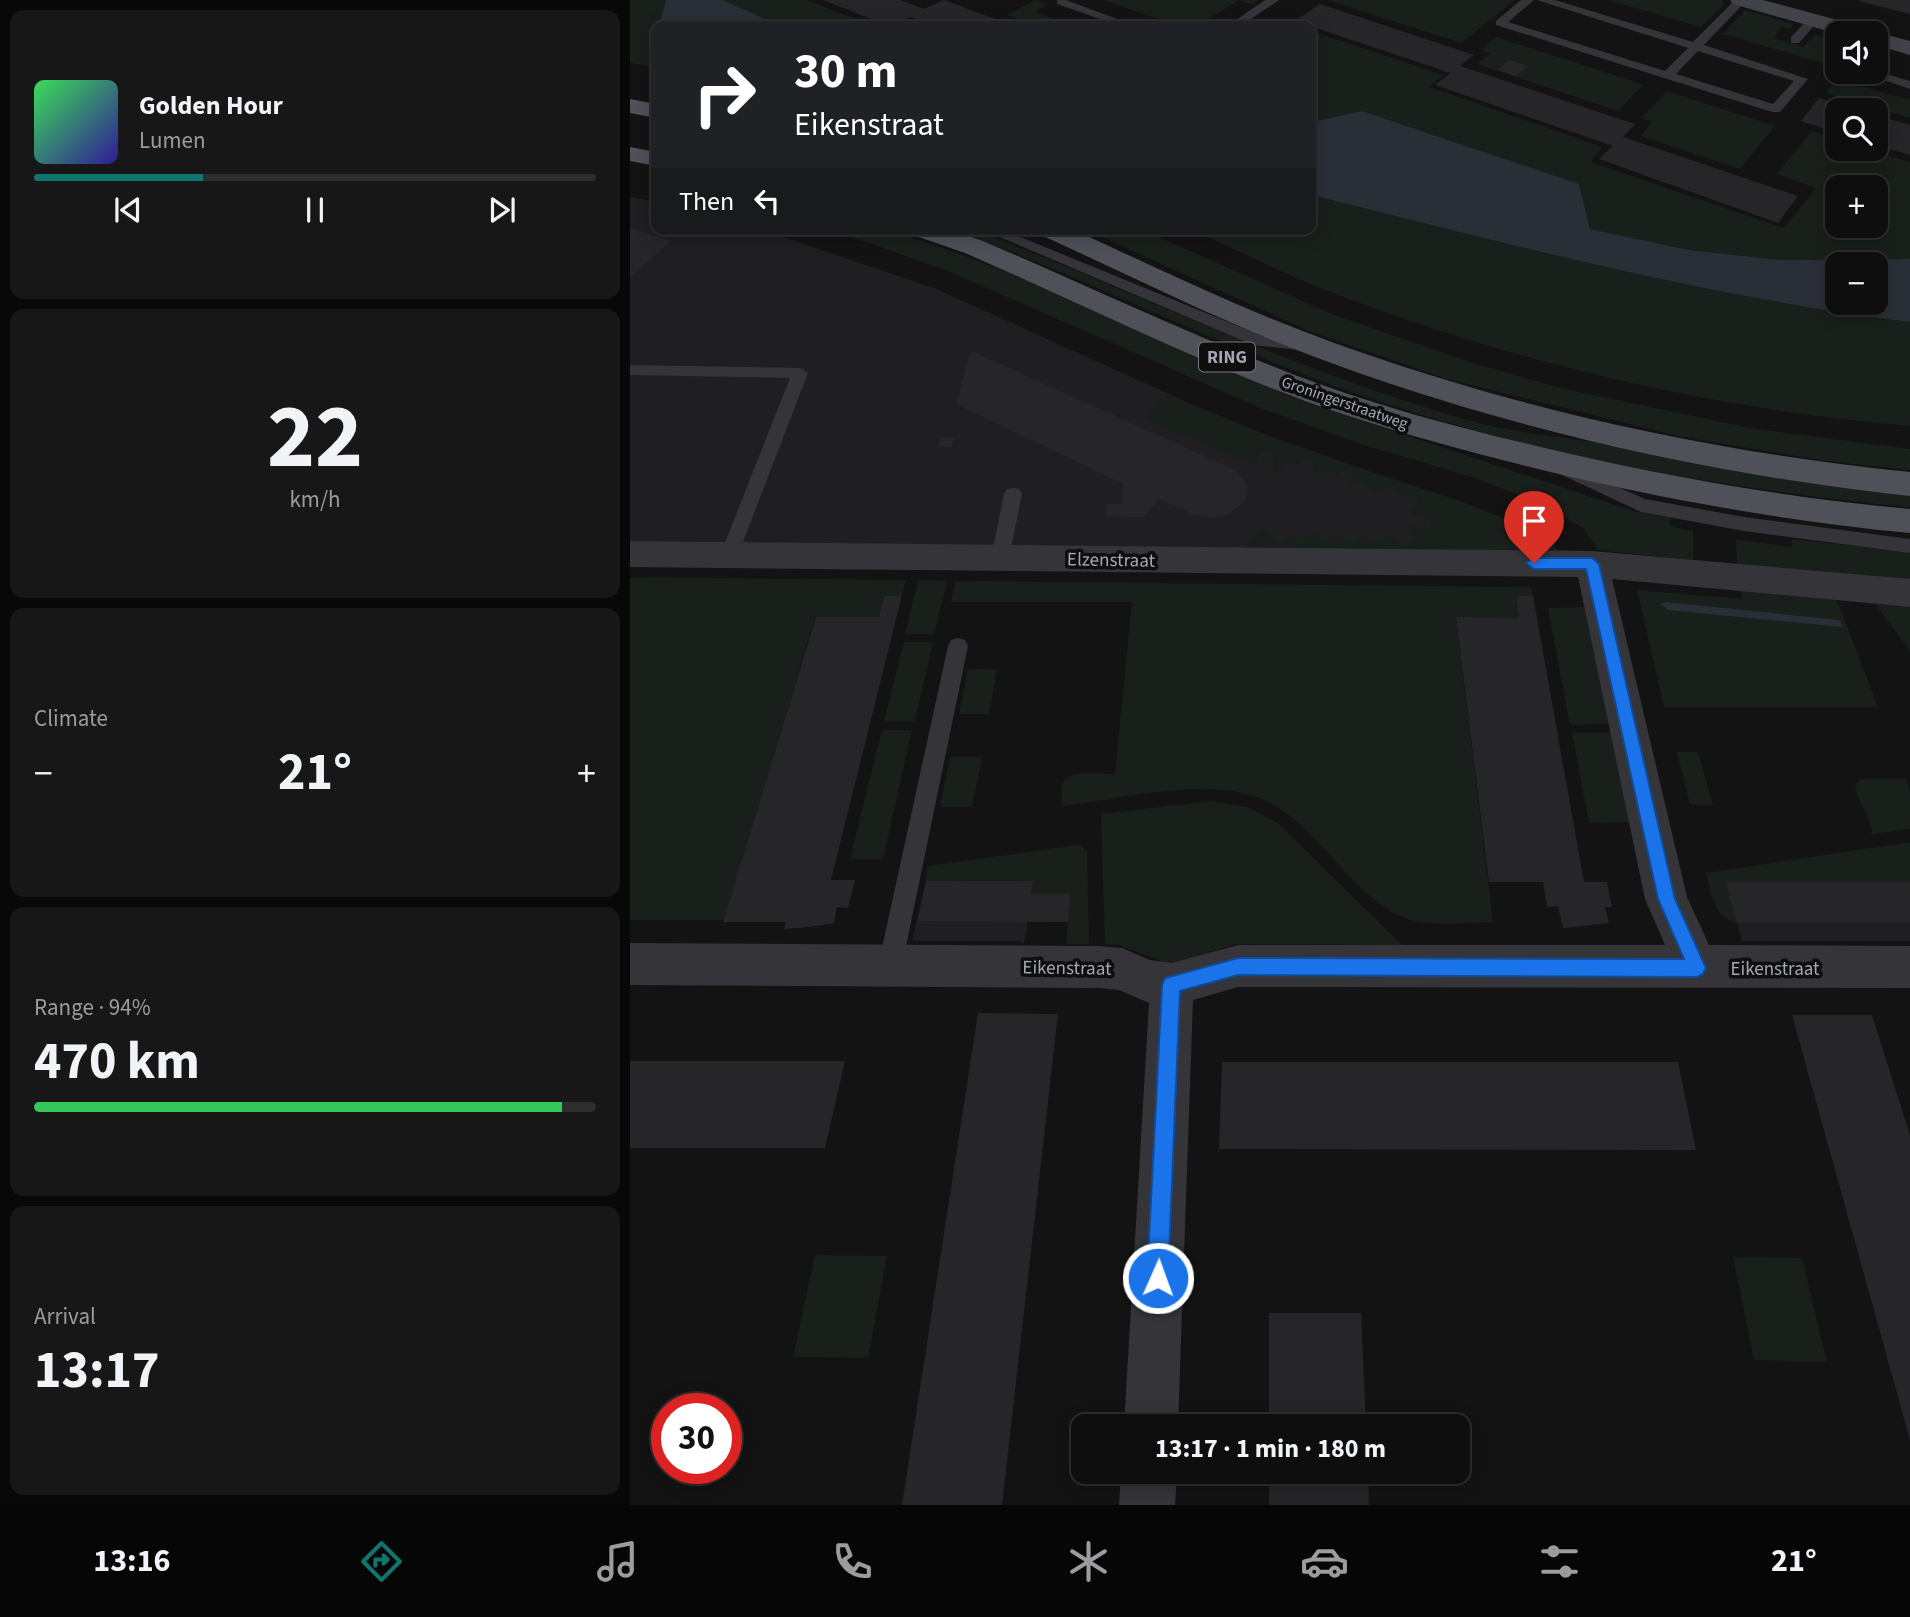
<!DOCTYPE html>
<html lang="en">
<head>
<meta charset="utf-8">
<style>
	body { margin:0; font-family:"Source Sans 3",sans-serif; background:#171718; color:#f1f3f6; height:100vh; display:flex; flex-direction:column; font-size:26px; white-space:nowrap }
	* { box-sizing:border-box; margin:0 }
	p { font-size:23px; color:#9b9c9e }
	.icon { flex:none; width:38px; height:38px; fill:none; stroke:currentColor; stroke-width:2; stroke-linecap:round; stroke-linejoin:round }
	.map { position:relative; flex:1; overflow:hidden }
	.details { display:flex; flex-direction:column; gap:10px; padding:10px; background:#080808; width:630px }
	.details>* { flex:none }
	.guide { position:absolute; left:21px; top:21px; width:665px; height:214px; border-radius:14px; box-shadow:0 4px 18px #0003,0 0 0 2px #2e2e2f; background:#202124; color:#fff; overflow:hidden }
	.tools { position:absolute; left:1195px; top:21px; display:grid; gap:14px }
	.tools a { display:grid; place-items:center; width:63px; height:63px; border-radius:14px; background:#0e0e0f; box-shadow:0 4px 18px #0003,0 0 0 2px #2e2e2f; font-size:35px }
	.speed { position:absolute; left:21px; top:1393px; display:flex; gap:14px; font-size:35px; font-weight:700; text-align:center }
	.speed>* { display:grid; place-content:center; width:91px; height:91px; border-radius:50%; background:#0e0e0f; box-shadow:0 4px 18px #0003,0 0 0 2px #2e2e2f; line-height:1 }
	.speed .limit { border:10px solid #d22; background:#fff; color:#111 }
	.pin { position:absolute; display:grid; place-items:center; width:60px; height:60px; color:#fff; margin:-72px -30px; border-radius:50% 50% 50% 0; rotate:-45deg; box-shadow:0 0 7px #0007 }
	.pin .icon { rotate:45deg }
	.me { position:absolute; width:77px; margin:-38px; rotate:2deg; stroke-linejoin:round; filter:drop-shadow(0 0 5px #0008) }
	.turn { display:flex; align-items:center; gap:24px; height:147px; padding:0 28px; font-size:32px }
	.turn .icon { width:91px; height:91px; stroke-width:2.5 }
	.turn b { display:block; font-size:49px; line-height:60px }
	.then { display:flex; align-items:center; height:66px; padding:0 28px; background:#0003; gap:14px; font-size:26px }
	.big { font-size:52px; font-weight:700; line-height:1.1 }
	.details .widget { flex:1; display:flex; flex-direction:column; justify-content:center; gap:10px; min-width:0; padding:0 24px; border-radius:14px; background:#171718 }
	.details .dial { align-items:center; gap:0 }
	.dial b { font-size:91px; line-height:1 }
	.song { display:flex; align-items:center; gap:21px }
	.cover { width:84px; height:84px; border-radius:10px; background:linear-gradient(135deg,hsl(130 70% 55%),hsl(250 70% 35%)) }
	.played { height:7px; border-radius:4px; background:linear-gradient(90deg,#0f766e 30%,#2e2e2f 30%) }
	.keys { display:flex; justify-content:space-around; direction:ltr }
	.heat { display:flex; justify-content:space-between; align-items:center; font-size:38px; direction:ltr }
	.charge { height:10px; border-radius:5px; background:linear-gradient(90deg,#34c759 94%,#2e2e2f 0) }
	.trip { position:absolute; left:441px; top:1414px; width:399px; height:70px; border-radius:14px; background:#0e0e0f; box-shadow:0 4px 18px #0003,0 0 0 2px #2e2e2f; font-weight:700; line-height:70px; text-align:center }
	.tabs { display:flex; height:112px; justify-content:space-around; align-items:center; background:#060606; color:#9b9c9e }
	.tabs .icon { width:49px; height:49px }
	.tabs .current { color:#0f766e }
	.tabs b { font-size:32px; color:#f1f3f6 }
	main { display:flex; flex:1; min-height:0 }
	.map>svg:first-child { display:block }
	.built { fill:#1f1f21 }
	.green { fill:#191f1b; fill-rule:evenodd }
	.water { fill:#2a2f37; fill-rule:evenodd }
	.building { fill:#262628 }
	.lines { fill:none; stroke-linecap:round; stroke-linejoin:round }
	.lane { fill:#343439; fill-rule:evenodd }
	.street { fill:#343439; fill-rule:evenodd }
	.secondary { fill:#424349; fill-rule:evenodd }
	.primary { fill:#505158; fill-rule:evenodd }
	.route { fill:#1a73e8; stroke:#114b97; stroke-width:2 }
	.labels { text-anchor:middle; stroke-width:7; stroke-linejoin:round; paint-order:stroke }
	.far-street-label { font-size:16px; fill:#a5a7b4; stroke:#0e0e0f }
	.shield { fill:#0e0e0f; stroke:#787982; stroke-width:2 }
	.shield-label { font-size:18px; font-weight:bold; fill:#a5a7b4 }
	.street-label { font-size:19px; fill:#a5a7b4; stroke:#0e0e0f }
</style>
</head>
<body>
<main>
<section class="details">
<div class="widget">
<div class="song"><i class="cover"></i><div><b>Golden Hour</b><p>Lumen</p></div></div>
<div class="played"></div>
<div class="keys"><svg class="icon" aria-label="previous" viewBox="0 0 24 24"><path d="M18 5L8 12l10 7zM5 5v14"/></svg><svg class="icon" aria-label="pause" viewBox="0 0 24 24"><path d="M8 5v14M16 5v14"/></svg><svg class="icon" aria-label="next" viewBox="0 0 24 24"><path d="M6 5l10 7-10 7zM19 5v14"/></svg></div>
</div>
<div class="widget dial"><b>22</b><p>km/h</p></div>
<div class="widget"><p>Climate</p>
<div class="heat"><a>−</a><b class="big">21°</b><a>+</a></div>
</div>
<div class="widget"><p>Range · 94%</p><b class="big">470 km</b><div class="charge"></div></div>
<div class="widget"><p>Arrival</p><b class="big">13:17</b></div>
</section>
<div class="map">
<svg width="1280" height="1505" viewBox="0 0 1280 1505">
	<rect width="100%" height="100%" fill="#131314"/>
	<path class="built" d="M0 197 26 202V229H129L304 288 608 425 899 528 915 536 929 551 0 542Z
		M296 880 404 881 394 944 389 941H282Z
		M1096 882H1280V941H1112Z"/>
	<path class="green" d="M0 0H36L29 26H26L21 53 26 54V67L0 63Z
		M93 0H177L244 26H151Z
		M405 0 417 4 406 12 445 26H406L377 15Z
		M473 0H629L622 5 609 0 568 26H549Z
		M697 0H885L831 43Z
		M978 0H1092L1094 5 1071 27Z
		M1115 10 1164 24 1160 29 1152 27 1144 38 1173 47 1185 34 1207 40V51L1197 64 1093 34Z
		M681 31 813 75 800 87 972 147 961 162 1154 228 1186 188 1147 174 1182 131 1207 139 1208 149H1237L1280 162V259L1151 260 1059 250 960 229 949 184 732 111 681 122ZM1208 187H1246V226H1208Z
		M866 37 1000 80 1013 85 988 111 847 64 860 53 851 50Z
		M1207 79 1280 100V118L1196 93Z
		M1037 91 1145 126 1110 169 1011 136 1022 122 1011 118Z
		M681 195C879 244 1077 297 1280 322V426C1086 409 893 365 711 296 659 277 610 251 560 229H681Z
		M199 229H255L333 255 404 283 656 395 1003 511 1041 518 1040 526 1063 531V560L968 550 953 528 916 506 845 478 734 445 633 409 318 271Z
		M322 229H345C510 295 671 373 842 421 889 434 936 437 983 445 1082 461 1181 478 1280 494V507C1076 487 870 449 678 376 558 331 443 273 322 229Z
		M454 229H511L704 315 849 365 939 390 1126 429 1280 449V470L1196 461 1053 437 817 379 679 331Z
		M539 395 671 449 827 500 899 528 915 536 929 551 614 548 631 528 651 544 664 535 669 540 686 533 692 542 711 535 721 543 734 534 742 545 760 535 777 546 787 537 779 533 781 526 798 530 802 520 781 514 783 507 791 505 786 495 770 498 761 484 745 491 732 479 722 486 718 485 724 474 712 469 707 475 690 469 688 472 683 471 686 462 672 459 670 464 653 462 649 473 644 472V453H629L628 467 515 419Z
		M1106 539 1162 547V539L1280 552V583L1107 564Z
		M0 577 276 580 272 595 254 596 249 617 185 618 94 920H0Z
		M288 580 317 581 304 634H275Z
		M325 581 901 587 903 596H886L889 618H826L863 922C840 922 798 927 777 919 715 895 688 818 624 796 571 778 488 799 433 806 432 799 430 788 433 782 440 769 473 775 485 774L502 602H321Z
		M1110 589 1204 600 1208 603 1248 707H1034L1007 590 1112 599Z
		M1245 604 1280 607V651Z
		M954 607 979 724 940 725 918 608Z
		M274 642H303L285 721H254Z
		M338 669 367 670 359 714H329Z
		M252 730H282L253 859H220Z
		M942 733H981L1000 822 959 823Z
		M1047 752H1068L1083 805H1060Z
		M320 757H352L342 807H310Z
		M1234 779H1276L1280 791V829L1241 834 1242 829 1225 789 1228 781Z
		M581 801 618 807 648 823 772 945 605 944 545 964 534 962 489 945 475 944 471 814Z
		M1280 842V882H1097L1106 922C1083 918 1081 892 1076 873Z
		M449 845 457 851 459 944H436L441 894H401L403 881 295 880 297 866Z
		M185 1255 257 1256 238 1358 163 1357Z
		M1103 1257 1172 1258 1197 1362 1124 1360Z"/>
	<path class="water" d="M36 0H93L151 26H29Z
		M732 111 949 184 960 229 1059 250 1151 260 1280 259V322C1077 297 879 244 681 195V122ZM1208 264H1246V303H1208Z
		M1036 602 1209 620 1213 627 1038 610 1031 604Z"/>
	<path class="building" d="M193 0H270L294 9 314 0 384 26H305L281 17 259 26Z
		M1229 0H1280V14L1229 1Z
		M690 4 844 55 830 66 1005 124 993 137 1168 196 1148 223 969 159 983 146 805 85 820 73 665 21Z
		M415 18 431 24 427 26 402 25Z
		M879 60 898 66 886 76 868 70Z
		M1189 98 1228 110H1208V133L1171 121Z
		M1246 115 1280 125V155L1246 145Z
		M0 228 41 241 0 278Z
		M344 352 605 470 617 483 616 499 601 513 585 518 562 514 529 499 513 517 476 516 477 504H491L493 484 326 404 339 356Z
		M311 437 324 438 321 447H308Z
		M272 595 201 880H225L218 908 207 907 204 923 179 927 154 929 156 922H93L186 617H249L254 596Z
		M886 596H903L954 882H977L982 907H975L979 923 933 928 928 906 917 907 913 882H859L826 617 889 618Z
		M296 881H403L401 894H441L438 922 288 921Z
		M1096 882H1280V922H1106Z
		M348 1013 428 1014 372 1505H272Z
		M1162 1015H1242L1280 1135V1440Z
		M0 1061H215L195 1148H0Z
		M592 1062H1048L1066 1150 589 1149Z
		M639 1313H731L736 1426H639Z
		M639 1472H738L739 1505H639Z"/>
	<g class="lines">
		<path class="lane" d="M427 0H436L506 26H490L427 4Z
			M635 0H649L611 26H597Z
			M891 0H904L878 22 1035 71 1058 48 907 0H925L1063 42 1105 0H1117L1074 45 1178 79 1150 112H1142L866 25V21ZM1068 51 1164 81 1143 104 1046 74Z
			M1179 18 1189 20 1169 43H1161V37Z
			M1246 71 1280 81V89L1230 72Z
			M351 229H371L632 336 678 341 686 346 678 351 623 345Z
			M0 365 170 368 178 373 106 560H92L90 555 160 378 0 375Z
			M936 464 1015 499 1114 517 1280 539V553L1114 531 1011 512 930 474 927 470 930 466Z
			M383 488 389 489 392 494 379 558 377 563H363L361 558 374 494 377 489Z
			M328 638 335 640 338 646 272 966 268 974 260 978 252 974 248 966 318 646 321 640Z"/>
		<path class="street" d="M0 541 962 551 1280 579V607L982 579 1057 897 1079 945 1280 946V988L608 987 563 1000 548 1426H494L519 1003 489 990 468 988 0 985V943L468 946 492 948 520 960 542 963 608 945H1035L1015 899 948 577 0 567Z
			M491 1472H547L545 1505H489Z"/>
		<path class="secondary" d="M1100 0H1133L1237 28 1240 33 1246 32 1280 41V55L1246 45V33L1208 34 1103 4Z"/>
		<path class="primary" d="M0 99 26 104V118L0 113Z
			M0 147 26 152V166L0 161Z
			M279 229H318L353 241C467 290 579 344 695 386 760 409 827 427 894 443 1021 474 1149 497 1280 509V533C1135 519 993 492 853 455 793 439 733 422 675 401 559 358 448 302 335 253L283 235Z
			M407 229H442C527 268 611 309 699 341 886 409 1082 452 1280 472V496C1075 474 870 427 677 354 586 319 499 275 411 235Z"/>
	</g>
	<path class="route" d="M904 558H962L969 564 1045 899 1076 968 1073 974 1067 977 608 975 550 991 538 1278 535 1285 528 1288 520 1285 517 1278 532 985 535 978 608 958 1054 959 1028 899 956 569H904L896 563Z"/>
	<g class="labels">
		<g class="far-street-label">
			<text transform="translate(715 402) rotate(19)" y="6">Groningerstraatweg</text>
		</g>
		<rect class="shield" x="569" y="342.5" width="56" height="29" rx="5"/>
		<g class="shield-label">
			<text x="597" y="363">RING</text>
		</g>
		<g class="street-label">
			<text transform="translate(481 559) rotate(1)" y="7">Elzenstraat</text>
			<text transform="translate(437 967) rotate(1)" y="7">Eikenstraat</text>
			<text x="1145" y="975">Eikenstraat</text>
		</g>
	</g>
</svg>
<div class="tools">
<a><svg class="icon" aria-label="sound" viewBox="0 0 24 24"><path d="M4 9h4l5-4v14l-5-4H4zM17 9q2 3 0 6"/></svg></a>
<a><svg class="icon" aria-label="search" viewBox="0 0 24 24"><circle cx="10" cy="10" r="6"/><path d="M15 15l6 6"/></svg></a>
<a>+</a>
<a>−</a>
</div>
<div class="speed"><div class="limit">30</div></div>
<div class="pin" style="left:904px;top:563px;background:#d93025"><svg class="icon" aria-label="arrive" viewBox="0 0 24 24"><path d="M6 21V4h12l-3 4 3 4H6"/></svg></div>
<svg class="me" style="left:528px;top:1278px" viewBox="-20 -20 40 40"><circle r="17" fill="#1a73e8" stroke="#fff" stroke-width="3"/><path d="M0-11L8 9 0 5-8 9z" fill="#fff"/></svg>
<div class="trip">13:17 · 1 min · 180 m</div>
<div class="guide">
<div class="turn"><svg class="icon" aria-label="right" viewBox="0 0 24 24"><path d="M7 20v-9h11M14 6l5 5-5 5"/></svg><div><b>30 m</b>Eikenstraat</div></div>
<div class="then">Then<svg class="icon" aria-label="left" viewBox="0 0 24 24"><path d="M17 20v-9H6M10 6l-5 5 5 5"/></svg></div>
</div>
</div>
</main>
<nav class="tabs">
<b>13:16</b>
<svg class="icon current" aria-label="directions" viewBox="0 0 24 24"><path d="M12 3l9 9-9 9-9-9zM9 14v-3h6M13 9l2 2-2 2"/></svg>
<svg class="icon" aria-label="music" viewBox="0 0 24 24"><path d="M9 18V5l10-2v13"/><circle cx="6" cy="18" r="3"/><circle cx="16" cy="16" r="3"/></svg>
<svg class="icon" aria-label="phone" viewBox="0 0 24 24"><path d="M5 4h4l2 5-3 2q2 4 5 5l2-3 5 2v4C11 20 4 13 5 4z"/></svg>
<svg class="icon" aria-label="climate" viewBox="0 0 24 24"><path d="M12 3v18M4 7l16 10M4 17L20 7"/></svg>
<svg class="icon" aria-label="car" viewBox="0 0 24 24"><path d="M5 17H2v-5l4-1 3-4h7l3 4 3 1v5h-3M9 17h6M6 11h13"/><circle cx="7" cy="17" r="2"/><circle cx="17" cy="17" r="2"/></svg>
<svg class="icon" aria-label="filters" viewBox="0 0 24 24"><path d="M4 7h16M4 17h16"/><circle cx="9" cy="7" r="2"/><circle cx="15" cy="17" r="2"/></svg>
<b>21°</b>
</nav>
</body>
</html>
